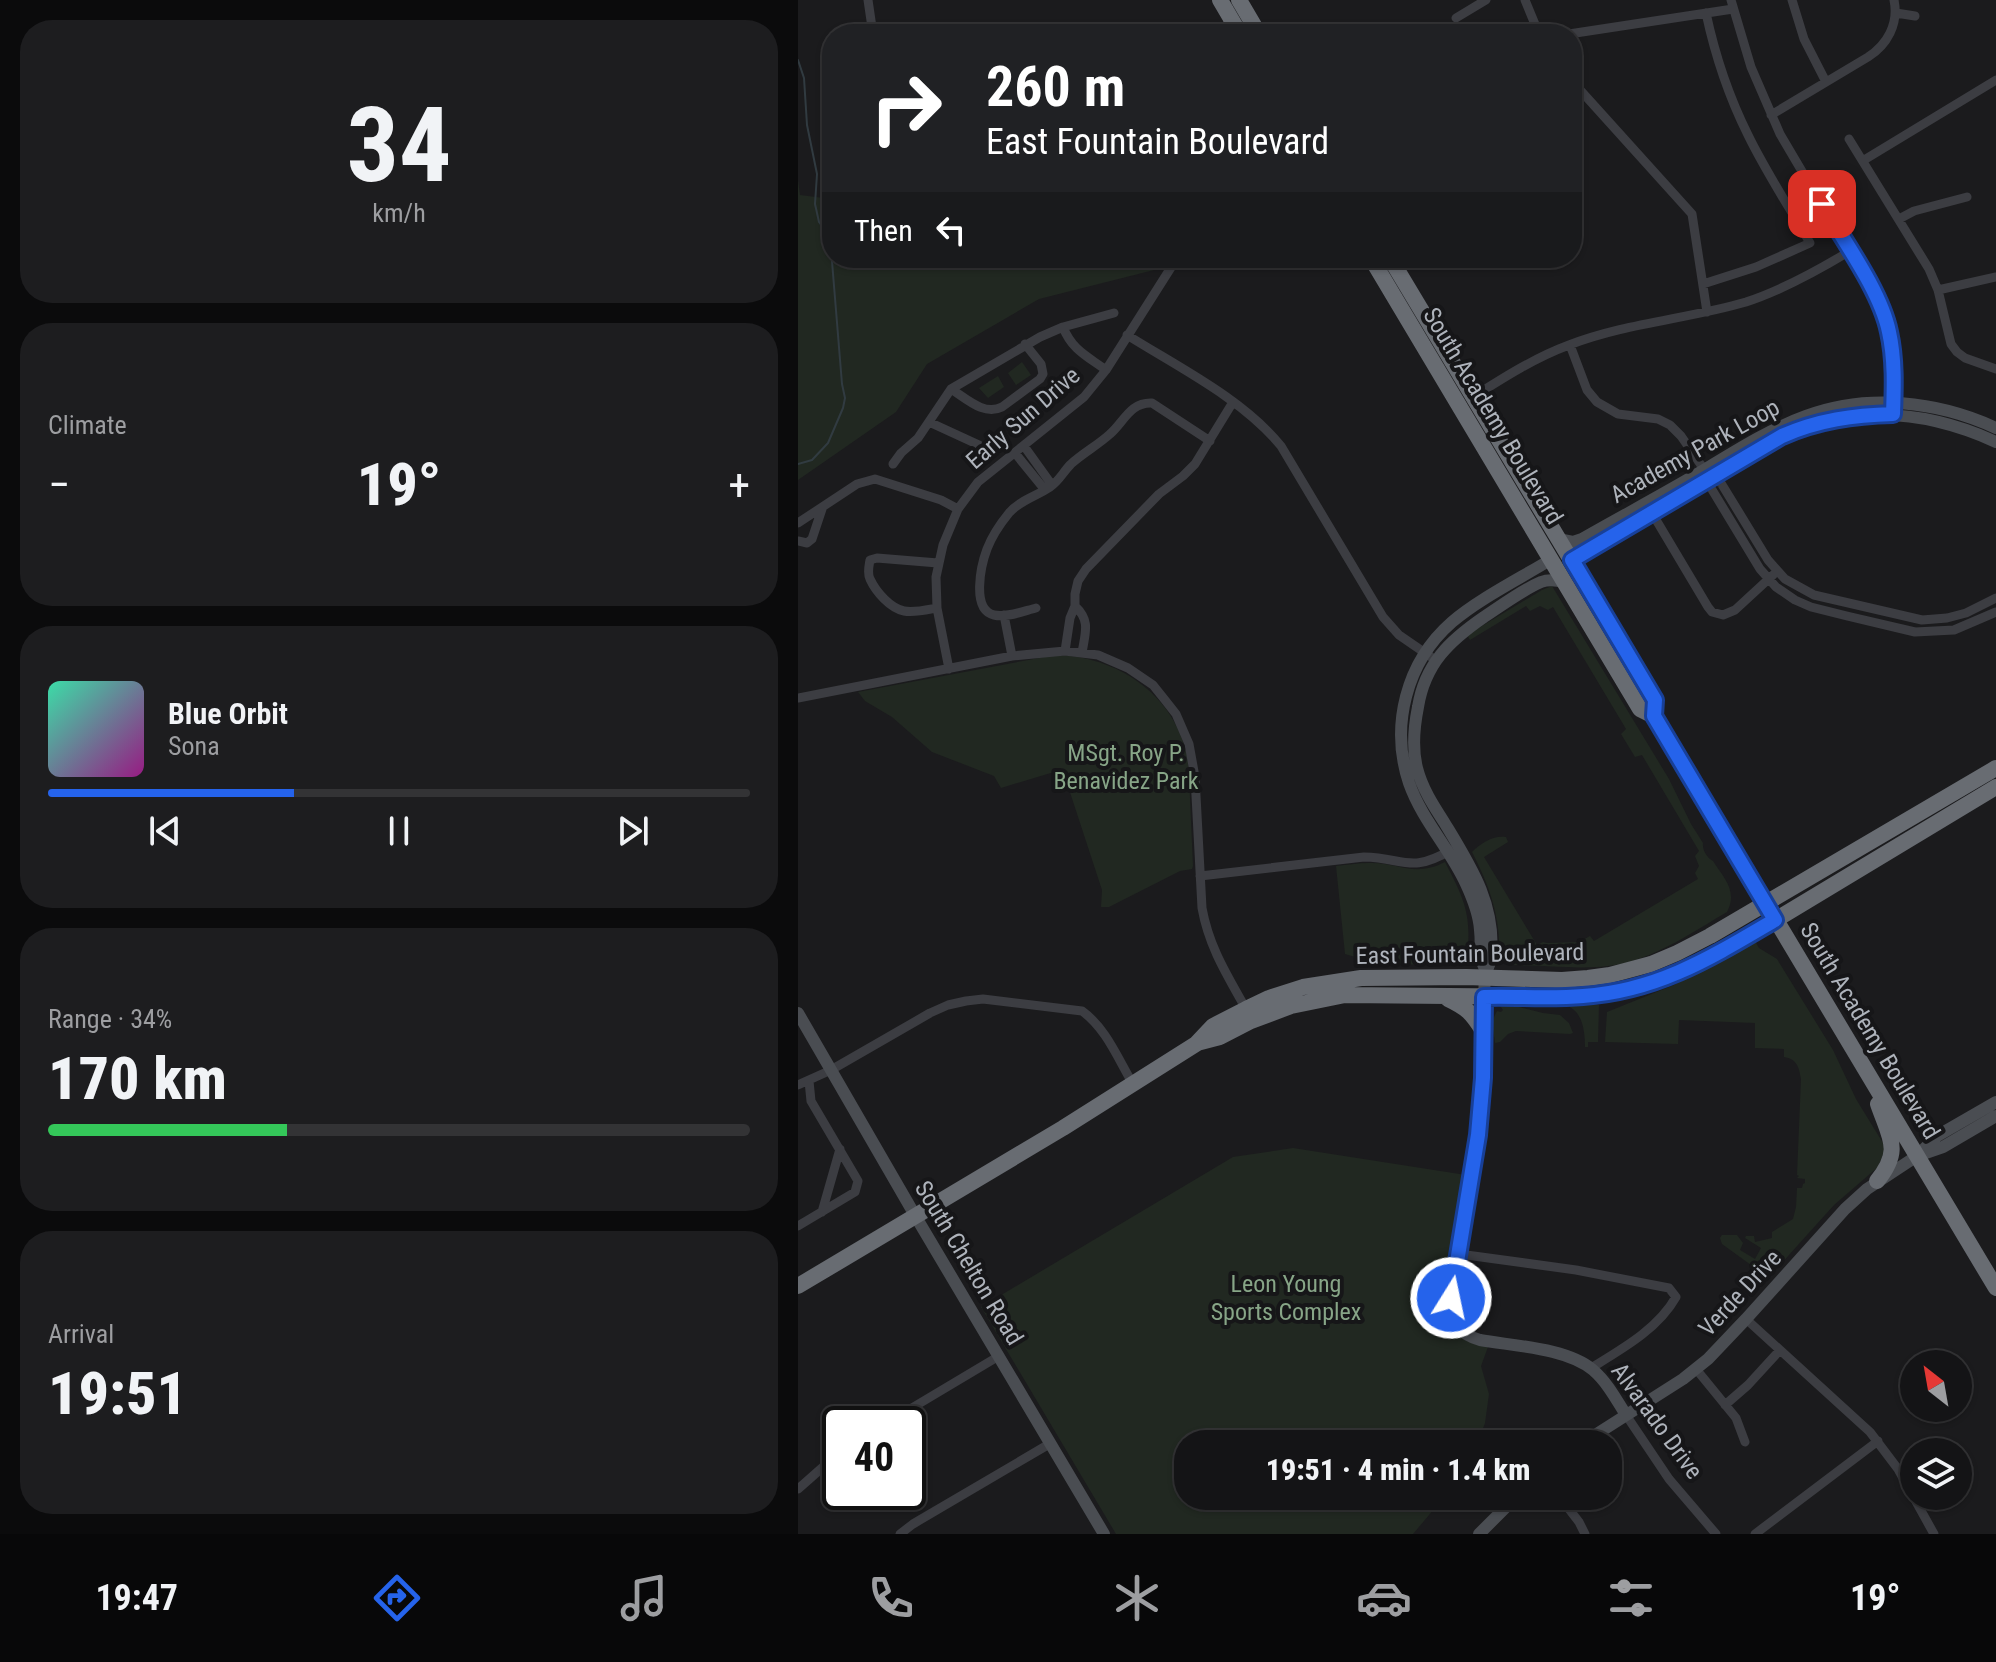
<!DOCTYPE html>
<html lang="en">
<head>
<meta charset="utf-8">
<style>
	body { margin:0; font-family:"Roboto Condensed",sans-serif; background:#1d1d1f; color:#f1f3f6; height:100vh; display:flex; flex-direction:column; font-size:30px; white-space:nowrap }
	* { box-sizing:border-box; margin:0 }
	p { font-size:26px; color:#9d9ea1 }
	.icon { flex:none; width:44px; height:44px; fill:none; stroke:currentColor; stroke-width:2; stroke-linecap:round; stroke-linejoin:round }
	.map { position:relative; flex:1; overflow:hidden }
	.drawer { display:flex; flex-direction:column; gap:20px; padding:20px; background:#0b0b0c; width:798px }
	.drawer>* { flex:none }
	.top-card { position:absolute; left:24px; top:24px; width:760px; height:244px; border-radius:32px; box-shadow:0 2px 6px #0004,0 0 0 2px #333335; background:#202124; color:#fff; overflow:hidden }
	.needle { width:52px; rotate:329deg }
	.fabs { position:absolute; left:1102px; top:1350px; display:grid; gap:16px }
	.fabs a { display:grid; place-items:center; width:72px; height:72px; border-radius:50%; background:#141416; box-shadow:0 2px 6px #0004,0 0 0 2px #333335; font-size:40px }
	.speed { position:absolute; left:24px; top:1406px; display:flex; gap:16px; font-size:40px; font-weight:700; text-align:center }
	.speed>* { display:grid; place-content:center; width:104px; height:104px; border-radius:50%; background:#141416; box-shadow:0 2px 6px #0004,0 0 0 2px #333335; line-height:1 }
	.speed .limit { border:4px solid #111; border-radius:12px; background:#fff; color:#111 }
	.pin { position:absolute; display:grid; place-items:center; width:68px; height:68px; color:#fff; margin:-34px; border-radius:16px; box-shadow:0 4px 12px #0006 }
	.me { position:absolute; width:88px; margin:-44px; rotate:10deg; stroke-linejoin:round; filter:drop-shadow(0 0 6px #0008) }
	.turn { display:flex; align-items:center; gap:28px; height:168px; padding:0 32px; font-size:36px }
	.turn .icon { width:104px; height:104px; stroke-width:2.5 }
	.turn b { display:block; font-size:56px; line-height:68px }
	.then { display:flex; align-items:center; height:76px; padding:0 32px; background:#0003; gap:16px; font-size:30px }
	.big { font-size:60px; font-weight:800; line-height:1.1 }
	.drawer .card { flex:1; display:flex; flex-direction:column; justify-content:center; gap:12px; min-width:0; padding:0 28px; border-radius:32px; background:#1d1d1f }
	.drawer .dial { align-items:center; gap:0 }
	.dial b { font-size:104px; line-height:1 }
	.song { display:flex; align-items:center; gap:24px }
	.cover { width:96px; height:96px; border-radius:12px; background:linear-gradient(135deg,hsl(160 70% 55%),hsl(310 70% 35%)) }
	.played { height:8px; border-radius:4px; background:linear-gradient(90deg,#2563eb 35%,#333335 35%) }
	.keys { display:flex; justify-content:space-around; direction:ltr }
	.heat { display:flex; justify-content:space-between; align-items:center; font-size:44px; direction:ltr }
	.charge { height:12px; border-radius:6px; background:linear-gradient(90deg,#34c759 34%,#333335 0) }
	.trip { position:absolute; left:376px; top:1430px; width:448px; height:80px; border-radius:32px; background:#141416; box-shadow:0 2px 6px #0004,0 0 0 2px #333335; font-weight:800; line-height:80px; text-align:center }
	.menu { display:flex; height:128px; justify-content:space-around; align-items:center; background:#080809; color:#9d9ea1 }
	.menu .icon { width:56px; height:56px }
	.menu .active { color:#2563eb }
	.menu b { font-size:36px; color:#f1f3f6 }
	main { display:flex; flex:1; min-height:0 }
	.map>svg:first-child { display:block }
	.green { fill:#212821 }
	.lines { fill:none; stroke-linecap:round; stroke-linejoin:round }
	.stream { stroke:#313b41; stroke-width:2 }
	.street { stroke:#3c3d42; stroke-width:9 }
	.secondary { stroke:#4a4d52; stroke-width:12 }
	.highway { stroke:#686c72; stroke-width:16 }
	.route-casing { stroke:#184099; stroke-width:20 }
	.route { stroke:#2563eb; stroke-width:14 }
	.labels { text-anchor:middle; stroke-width:8; stroke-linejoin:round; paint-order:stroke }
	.street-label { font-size:24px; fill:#aeb3bb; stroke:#161618 }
	.park-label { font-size:24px; fill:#87a587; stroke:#161618 }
</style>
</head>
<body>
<main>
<section class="drawer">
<div class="card dial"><b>34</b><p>km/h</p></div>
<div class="card"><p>Climate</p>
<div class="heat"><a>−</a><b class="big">19°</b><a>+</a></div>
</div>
<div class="card">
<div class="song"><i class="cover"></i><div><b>Blue Orbit</b><p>Sona</p></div></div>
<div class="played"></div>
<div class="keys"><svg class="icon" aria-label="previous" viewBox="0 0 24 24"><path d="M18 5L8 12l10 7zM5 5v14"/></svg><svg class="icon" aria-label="pause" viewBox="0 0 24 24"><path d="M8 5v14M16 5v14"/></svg><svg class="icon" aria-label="next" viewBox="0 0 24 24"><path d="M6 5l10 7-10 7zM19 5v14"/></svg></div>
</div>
<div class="card"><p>Range · 34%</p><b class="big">170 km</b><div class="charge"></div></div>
<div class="card"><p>Arrival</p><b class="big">19:51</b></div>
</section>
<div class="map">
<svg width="1198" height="1534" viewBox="0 0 1198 1534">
	<rect width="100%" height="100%" fill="#1b1b1d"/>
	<path class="green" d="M0 180 2 195 34 199V258H370L364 268 241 299 129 364 98 412 0 480Z
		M224 362 233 375 218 385 210 373Z
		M200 376 206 387 190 398 181 388Z
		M754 586 871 779 893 824 905 843C904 850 909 858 915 861 926 878 940 891 929 912 895 932 862 955 823 964 790 971 744 965 710 965L701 955C703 917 691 885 674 852 683 843 695 835 708 837L710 842 686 857 739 945 745 942 749 943 781 942 792 936 796 941 900 879 897 873 901 866 897 856 901 851 844 755 837 757 823 734 828 729 755 607 750 610 742 606 732 611 728 606 672 640 669 635 744 590Z
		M257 655C318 656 375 693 389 755 392 769 391 784 392 798 393 821 394 844 395 866L394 869 382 871 311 907H303L304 890 266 774 256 772 203 788 196 776 134 752 94 717 67 701 60 692Z
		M647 862C666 899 674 914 669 957L658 966C622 964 582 966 547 954L538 866C549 865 560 863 571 863 600 862 616 878 647 862Z
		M957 941 961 948 979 959 1035 1050 1058 1099 1085 1143 1087 1150 1080 1167 1036 1205 981 1266 971 1274 964 1273 924 1244 922 1238 924 1235H939L945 1243 942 1250 957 1259 963 1248 947 1238 948 1236H956L957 1242 974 1238V1232L995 1219 998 1207 999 1188H1004L1005 1184 1007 1183V1179L999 1178 1001 1176 999 1175 1003 1079C1001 1067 999 1059 986 1057V1049L957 1048V1023L881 1020 880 1044 807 1042 809 1012 876 985Z
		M705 1003 745 1013 762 1015 771 1023 775 1033 772 1034 718 1031 710 1034 702 1042 697 1043C696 1029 691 1025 699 1011L703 1012 705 1010 703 1007Z
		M756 1004 801 1005 800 1042H790V1047H787C787 1033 785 1011 769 1006 769 1006 757 1005 756 1005Z
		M495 1148 668 1175 647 1307C650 1333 665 1343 690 1347L683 1366 691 1394 687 1423 679 1444H390V1496H647L615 1534H318L183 1307 435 1157Z"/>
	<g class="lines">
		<path class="stream" d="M0 60 6 78 9 125 19 174 17 204 21 222 29 233 33 249 44 384 47 398 45 408 30 443 14 460 0 464"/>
		<path class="street" d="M70 0 75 34
			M727 0 741 34
			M933 0 953 67 982 134 1084 307C1095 340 1097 372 1095 406
			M994 0 1006 39 1028 82
			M1098 13 1117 16
			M430 18 429 29 432 34
			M658 18 688 0
			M771 34 935 9
			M774 81 894 214 909 312
			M973 115 1070 57C1089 45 1101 24 1096 0
			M1051 139 1131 269 1140 290 1153 344 1159 352 1167 358 1198 369
			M1066 160 1198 80
			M1101 219 1116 211 1169 197
			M905 284 958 267 1012 243C991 207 968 172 950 135 931 97 917 55 908 13
			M1140 290 1198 277
			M265 327C274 350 289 356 308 370
			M329 335C380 367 445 399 483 446L585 617 601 635 633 657
			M772 345 789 390 799 402 820 414 860 419 872 425 883 436 912 478 913 488 962 569 978 587 997 600 1013 607 1049 616 1117 632 1156 630 1198 612
			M153 389C169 399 186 416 204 407L242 379 245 374 243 364 227 344
			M675 397C705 378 736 358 771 345 828 323 890 319 948 302 985 290 1019 271 1052 251
			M131 422 181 445 186 450
			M226 446 254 485
			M217 453 247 490
			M95 464 103 453 120 438 153 389 242 337 265 327 316 313
			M912 478 923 483 970 560 987 579 1016 595 1124 620 1149 618 1168 613 1198 598
			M854 513 910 607 914 612 925 615 937 610 975 575
			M0 523 59 484 77 479 143 500 160 509
			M0 541 9 543 14 539 24 509
			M277 606C293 621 287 633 284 653
			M139 608C128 610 116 613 106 611 92 608 78 592 72 579 69 573 71 566 72 560L79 558 140 563
			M238 608C226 611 209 618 196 615 173 610 183 565 189 549 194 536 202 524 211 513 222 500 239 496 252 487 262 480 265 472 273 464 285 453 300 445 312 434 326 422 332 402 354 403L412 441
			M206 615 214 656
			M267 651 272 618 277 606V594L280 581 288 569 361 494 385 476 397 464 435 402
			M151 669 139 608 138 577 145 545 160 509 180 482 286 397 308 370 379 258
			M0 698 214 656 267 651 300 655 330 668 355 685 367 700 378 714 391 744 397 777 404 908C411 947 429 975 448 1009
			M402 876 566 857C607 858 612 874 653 850
			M0 1085 33 1070 132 1013 150 1005 168 1001 185 999 284 1011C308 1028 320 1059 335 1084
			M24 1212 42 1149
			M0 1226 57 1192 60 1181 13 1101 11 1081
			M661 1254 778 1270 871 1288 878 1297C860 1329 824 1349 793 1368
			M948 1319 1072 1432 1100 1469 1136 1534
			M898 1369 938 1418 947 1442
			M927 1405 950 1385 982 1350
			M828 1415 871 1479 918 1534
			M87 1424 201 1356
			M0 1489 42 1452
			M761 1496 781 1522 787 1534
			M102 1534 115 1524 253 1443
			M957 1534 1080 1441"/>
		<path class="secondary" d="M760 539 775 542 784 539C824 516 866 494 906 470 939 450 972 429 1008 416 1069 393 1140 401 1198 428
			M774 560 970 444C1046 404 1121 407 1198 442
			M766 582C758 580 751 579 743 582 724 590 703 606 686 617 651 641 627 664 620 707 616 727 614 748 619 768 624 788 635 805 646 822 672 865 698 904 693 957 693 963 689 968 688 974 686 983 686 994 686 1004 683 1047 686 1089 681 1132 674 1190 660 1247 652 1306 655 1325 664 1335 682 1340 716 1346 769 1348 795 1370 809 1382 818 1399 828 1415
			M688 972C680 955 684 947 682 930 681 914 675 899 668 884 652 849 624 820 611 783 592 726 608 662 654 622 681 599 721 579 752 560
			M0 1013 118 1217 306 1534
			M1121 1154 1139 1136 1198 1102
			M783 1444 885 1379 910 1359 948 1319 1047 1209 1069 1189 1119 1156 1145 1147 1198 1116
			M681 1534 719 1496"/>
		<path class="highway" d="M422 0 442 34
			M441 0 461 34
			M573 258 842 709 856 716 1198 1288
			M592 258 857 700 856 716
			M650 999C669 1008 674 1013 685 1031
			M399 1043 422 1037 453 1021 493 1006 547 995 764 997 812 993 857 982 901 964 954 934 1198 787
			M1079 1181C1104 1150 1092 1139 1080 1104
			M0 1286 265 1128 398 1044 415 1026 448 1009 471 998 505 987 563 978 668 977 764 980 790 978 812 975 853 964 879 953 912 936 1198 768"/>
	</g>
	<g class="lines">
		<g class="route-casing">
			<path id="route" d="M653 1298 680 1135 685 1078 686 997C719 996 752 999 785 996 860 991 914 957 977 920L856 716 857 700 774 560 984 436C1020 420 1056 415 1095 414 1096 387 1097 359 1091 332 1083 292 1046 241 1024 204"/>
		</g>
		<use href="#route" class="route"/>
	</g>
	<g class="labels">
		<g class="street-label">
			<text transform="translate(695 416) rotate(59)" y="8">South Academy Boulevard</text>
			<text transform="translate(225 418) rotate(-41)" y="8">Early Sun Drive</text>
			<text transform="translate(897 451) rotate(-29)" y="8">Academy Park Loop</text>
			<text transform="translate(672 954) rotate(-1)" y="8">East Fountain Boulevard</text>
			<text transform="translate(1072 1031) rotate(59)" y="8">South Academy Boulevard</text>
			<text transform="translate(171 1263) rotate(59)" y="8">South Chelton Road</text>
			<text transform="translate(942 1293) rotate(-47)" y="8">Verde Drive</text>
			<text transform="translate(859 1421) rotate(54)" y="8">Alvarado Drive</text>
		</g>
		<g class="park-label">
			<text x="328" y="761">MSgt. Roy P.<tspan x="328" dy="28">Benavidez Park</tspan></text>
			<text x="488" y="1292">Leon Young<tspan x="488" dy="28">Sports Complex</tspan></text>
		</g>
	</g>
</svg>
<div class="fabs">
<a><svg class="needle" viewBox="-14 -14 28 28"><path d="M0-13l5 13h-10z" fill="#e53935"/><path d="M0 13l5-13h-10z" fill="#9d9ea1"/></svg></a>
<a><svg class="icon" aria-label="layers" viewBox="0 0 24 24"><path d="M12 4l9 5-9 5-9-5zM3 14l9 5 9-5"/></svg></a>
</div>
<div class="speed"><div class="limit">40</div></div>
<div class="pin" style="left:1024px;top:204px;background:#d93025"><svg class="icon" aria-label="arrive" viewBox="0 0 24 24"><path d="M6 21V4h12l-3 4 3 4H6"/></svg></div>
<svg class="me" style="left:653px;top:1298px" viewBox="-20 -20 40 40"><circle r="17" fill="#2563eb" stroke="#fff" stroke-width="3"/><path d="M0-11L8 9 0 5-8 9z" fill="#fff"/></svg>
<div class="trip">19:51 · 4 min · 1.4 km</div>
<div class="top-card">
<div class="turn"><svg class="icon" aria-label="right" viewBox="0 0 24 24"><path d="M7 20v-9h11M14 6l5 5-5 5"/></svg><div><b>260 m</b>East Fountain Boulevard</div></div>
<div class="then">Then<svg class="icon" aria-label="left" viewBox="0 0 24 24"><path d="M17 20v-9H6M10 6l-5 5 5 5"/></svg></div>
</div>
</div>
</main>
<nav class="menu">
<b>19:47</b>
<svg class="icon active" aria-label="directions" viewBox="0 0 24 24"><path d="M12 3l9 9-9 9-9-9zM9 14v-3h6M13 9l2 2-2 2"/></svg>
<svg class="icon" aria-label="music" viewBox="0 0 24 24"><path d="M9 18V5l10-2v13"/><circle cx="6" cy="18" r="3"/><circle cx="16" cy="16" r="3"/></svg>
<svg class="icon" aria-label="phone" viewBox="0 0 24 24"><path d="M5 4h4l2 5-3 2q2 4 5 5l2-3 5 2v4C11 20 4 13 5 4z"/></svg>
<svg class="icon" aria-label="climate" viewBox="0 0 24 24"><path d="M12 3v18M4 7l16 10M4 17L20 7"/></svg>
<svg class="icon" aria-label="car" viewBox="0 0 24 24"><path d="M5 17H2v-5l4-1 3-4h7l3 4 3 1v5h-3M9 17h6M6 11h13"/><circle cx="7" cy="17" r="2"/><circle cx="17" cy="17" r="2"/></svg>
<svg class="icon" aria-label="filters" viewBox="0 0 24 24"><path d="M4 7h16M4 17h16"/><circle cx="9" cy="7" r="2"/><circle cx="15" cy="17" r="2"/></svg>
<b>19°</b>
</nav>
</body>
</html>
